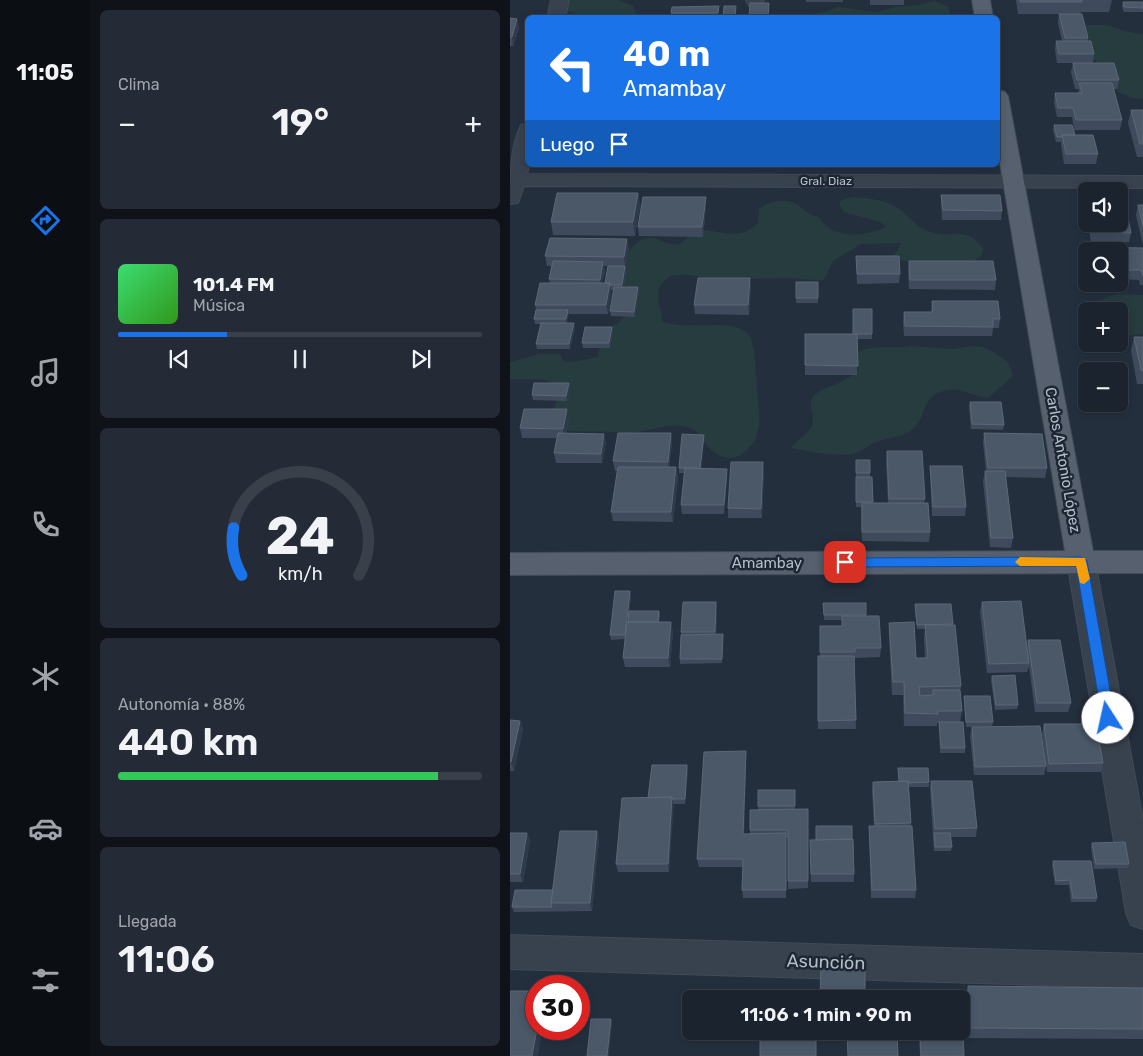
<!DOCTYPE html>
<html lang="es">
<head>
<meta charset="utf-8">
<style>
	body { margin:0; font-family:Rubik,sans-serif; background:#242b36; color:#f1f3f6; height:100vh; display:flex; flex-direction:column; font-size:19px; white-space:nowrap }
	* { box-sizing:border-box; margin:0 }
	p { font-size:16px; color:#a0a4aa }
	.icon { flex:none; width:28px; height:28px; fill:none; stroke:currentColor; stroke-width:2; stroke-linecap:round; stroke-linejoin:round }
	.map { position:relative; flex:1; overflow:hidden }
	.side { display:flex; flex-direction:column; gap:10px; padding:10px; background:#0f1319; width:420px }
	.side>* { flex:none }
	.banner { position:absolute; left:15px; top:15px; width:475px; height:152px; border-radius:8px; box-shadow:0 2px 8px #0003,0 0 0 1px #39404a; background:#1a73e8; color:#fff; overflow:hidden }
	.fabs { position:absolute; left:568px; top:182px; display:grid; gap:10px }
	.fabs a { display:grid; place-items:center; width:50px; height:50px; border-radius:8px; background:#1b232e; box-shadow:0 2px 8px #0003,0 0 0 1px #39404a; font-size:25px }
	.speed { position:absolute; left:15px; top:975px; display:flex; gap:10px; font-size:25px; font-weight:700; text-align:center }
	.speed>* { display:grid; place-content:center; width:65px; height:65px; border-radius:50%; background:#1b232e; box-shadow:0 2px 8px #0003,0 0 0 1px #39404a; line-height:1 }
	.speed .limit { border:8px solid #d22; background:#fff; color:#111 }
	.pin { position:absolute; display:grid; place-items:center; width:42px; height:42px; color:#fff; margin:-21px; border-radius:10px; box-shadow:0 2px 8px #0006 }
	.me { position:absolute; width:55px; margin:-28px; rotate:350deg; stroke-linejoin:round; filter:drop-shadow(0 0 4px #0008) }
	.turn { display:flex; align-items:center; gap:18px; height:105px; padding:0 15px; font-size:22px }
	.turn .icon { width:65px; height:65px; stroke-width:2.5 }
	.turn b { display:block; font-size:35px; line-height:42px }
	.then { display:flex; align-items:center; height:48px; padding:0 15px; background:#0003; gap:10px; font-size:19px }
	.big { font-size:38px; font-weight:600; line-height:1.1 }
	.side .widget { flex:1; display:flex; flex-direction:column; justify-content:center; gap:8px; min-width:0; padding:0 18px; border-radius:8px; background:#242b36 }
	.side .dial { align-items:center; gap:0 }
	.dial svg { height:130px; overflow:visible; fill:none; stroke:#39404a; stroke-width:7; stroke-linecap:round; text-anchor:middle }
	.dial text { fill:#f1f3f6; stroke:none }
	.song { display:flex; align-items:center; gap:15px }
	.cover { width:60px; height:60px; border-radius:8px; background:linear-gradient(135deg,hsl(140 70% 55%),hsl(110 70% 35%)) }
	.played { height:5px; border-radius:2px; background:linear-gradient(90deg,#1a73e8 30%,#39404a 30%) }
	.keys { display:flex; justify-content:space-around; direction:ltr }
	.heat { display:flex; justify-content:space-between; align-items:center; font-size:28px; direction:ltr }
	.charge { height:8px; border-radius:4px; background:linear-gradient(90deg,#34c759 88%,#39404a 0) }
	.trip { position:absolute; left:172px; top:990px; width:288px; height:50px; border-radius:8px; background:#1b232e; box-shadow:0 2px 8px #0003,0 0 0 1px #39404a; font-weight:600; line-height:50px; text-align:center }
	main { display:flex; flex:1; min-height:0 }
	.menu { display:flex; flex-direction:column; width:90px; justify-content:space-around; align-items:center; background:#0b0e12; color:#a0a4aa }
	.menu .icon { width:35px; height:35px }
	.menu .selected { color:#1a73e8 }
	.menu b { font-size:22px; color:#f1f3f6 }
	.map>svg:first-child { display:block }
	.green { fill:#263c3f }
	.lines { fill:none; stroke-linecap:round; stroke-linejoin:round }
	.minor-casing { stroke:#414a57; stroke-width:2 }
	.major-casing { stroke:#414a57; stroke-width:2 }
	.minor { fill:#38414e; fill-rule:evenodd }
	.major { fill:#56606e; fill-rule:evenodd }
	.wall { fill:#3f4b5c; fill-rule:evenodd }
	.shaded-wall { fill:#2f3b4b }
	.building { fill:#4b5868; stroke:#5c6777 }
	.route { fill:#1a73e8; stroke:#114b97 }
	.slow { fill:#f59e0b }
	.labels { text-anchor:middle; stroke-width:5; stroke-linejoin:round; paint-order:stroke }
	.far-street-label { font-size:12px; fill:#b4bcc9; stroke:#1d2633 }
	.street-label { font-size:15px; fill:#b4bcc9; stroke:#1d2633 }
	.near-street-label { font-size:18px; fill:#b4bcc9; stroke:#1d2633 }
</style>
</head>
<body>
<main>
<nav class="menu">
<b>11:05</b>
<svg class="icon selected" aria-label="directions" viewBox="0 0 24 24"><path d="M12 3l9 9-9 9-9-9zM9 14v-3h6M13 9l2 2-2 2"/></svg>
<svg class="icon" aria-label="music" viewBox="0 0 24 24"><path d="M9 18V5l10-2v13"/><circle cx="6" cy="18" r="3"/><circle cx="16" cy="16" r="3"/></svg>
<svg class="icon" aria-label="phone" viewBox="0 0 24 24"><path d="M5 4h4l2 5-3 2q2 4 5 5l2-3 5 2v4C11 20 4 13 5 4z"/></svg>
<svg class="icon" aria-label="climate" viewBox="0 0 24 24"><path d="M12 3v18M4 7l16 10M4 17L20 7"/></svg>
<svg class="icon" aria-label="car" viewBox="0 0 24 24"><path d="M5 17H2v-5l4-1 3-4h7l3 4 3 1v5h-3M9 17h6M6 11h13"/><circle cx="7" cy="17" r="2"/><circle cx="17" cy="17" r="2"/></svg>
<svg class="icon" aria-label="filters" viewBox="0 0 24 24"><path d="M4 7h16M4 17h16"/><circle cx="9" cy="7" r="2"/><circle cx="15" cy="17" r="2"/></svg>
</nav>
<section class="side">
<div class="widget"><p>Clima</p>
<div class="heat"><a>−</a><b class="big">19°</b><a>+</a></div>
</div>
<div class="widget">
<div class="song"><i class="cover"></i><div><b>101.4 FM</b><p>Música</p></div></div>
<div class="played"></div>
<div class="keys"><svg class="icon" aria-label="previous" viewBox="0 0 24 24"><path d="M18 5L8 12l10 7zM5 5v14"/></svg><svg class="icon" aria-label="pause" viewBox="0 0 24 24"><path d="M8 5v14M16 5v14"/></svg><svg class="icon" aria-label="next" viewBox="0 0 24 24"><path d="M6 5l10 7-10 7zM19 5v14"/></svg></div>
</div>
<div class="widget dial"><svg viewBox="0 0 100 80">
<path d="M14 69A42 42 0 1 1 86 69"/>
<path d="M14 69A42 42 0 0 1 9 40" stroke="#1a73e8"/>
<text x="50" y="56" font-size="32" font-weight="700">24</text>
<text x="50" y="72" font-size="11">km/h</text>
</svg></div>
<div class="widget"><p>Autonomía · 88%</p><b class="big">440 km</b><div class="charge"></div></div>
<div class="widget"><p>Llegada</p><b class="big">11:06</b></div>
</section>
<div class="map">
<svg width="633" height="1056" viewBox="0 0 633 1056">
	<rect width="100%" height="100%" fill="#242f3e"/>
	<path class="green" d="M53 0H108L123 6 128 17H73L55 10Z
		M425 1 438 7 441 17 299 18 301 14 315 12 327 7 368 12 385 7 408 5Z
		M574 25H597L618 32 633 34V99L623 98 608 92 594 66 582 59 577 47Z
		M342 197C358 198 381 200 393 212 404 221 405 227 421 232 442 239 457 225 473 248L471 257C456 269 401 264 383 258L391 243 351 244 323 261 314 280C301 281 289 278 276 278 250 278 224 281 198 278 188 277 178 273 168 275 162 275 158 277 154 281 142 293 152 307 152 321 175 332 219 317 237 333 246 340 246 379 247 391 249 413 255 439 232 454 220 463 204 455 196 444 192 441 190 435 187 432 182 428 175 426 169 426 155 425 141 430 127 432 118 434 110 432 101 432 82 431 63 433 44 428L45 405 52 393C40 372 19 382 0 379V362L29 354H50L53 361 63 362 88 357 93 329 107 324 115 316 103 282C111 266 122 232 147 239 155 242 161 246 170 244L187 230C212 229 228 243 248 223L249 209C257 202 274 198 284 203 294 208 298 216 309 217 322 240 355 237 376 227L370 222 334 212 330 206V201Z
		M607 294 633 295V334L609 337V311H580C586 302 596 296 607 294Z
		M400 346 443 349 462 346 472 347 482 351 498 362 503 376 478 398C464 397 452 387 437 390 410 396 419 412 404 428 396 437 380 437 369 441 361 443 356 449 349 452 332 459 299 451 281 448 286 440 303 432 303 421 304 410 295 402 307 393 321 384 336 383 348 370L343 356C358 342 380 350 400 346Z"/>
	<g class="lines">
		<g class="minor-casing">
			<path id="minor" d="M41 0H59L55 18H37Z
				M236 0H254L251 6 245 7 239 6Z
				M18 123V165H19L17 174 633 176V188L14 186 8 203 0 204C0 179 0 147 11 125Z
				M571 550 581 553 585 561 633 820V929L621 925 616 913 557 561 561 553Z
				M0 935 633 954V988L0 969Z"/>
		</g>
		<g class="major-casing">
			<path id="major" d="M462 0H480L483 18H465Z
				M488 90 495 92 498 96 583 551H633V573L0 575V553L555 551 488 151Z"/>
		</g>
		<use href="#minor" class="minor"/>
		<use href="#major" class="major"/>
	</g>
	<path class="wall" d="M296 0H333V2H296Z
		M360 0H394V5H360Z
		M506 0H602L599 12H571L570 14 578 38V41L584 54 583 63 609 80 607 89H604L612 120 610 130H564L562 117H547L544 103 545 93H568L569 89H565L561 72 563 63H547L545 50 546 41H552L548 23 549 14H508Z
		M613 2H633V12H614L612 7Z
		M209 11 208 18H161V13Z
		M0 18 7 19 9 28 3 46H0Z
		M621 110H633V157H627L618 123Z
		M544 125 565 135 588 154 586 164H554L551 145V142H546L543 130Z
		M50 165H114V168H50Z
		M128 193 130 206 125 236 43 235 41 222Z
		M431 195 492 211 491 220H432L431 204Z
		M573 198H576V212H574L572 203Z
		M628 205H633V245L626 215Z
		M196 207 193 237 129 236 128 227Z
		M615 208 621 233 619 242H581L578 224H609Z
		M582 247 633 248V285H630L629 280 609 279V251H581Z
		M119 248 115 266 116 271 114 287 129 292 125 317 101 316 100 311 104 290H100L101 293 98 314H58L57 323H64L65 328 60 349H27L26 344 31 324H25L24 319 26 310 25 305 40 283 39 279 42 266H37L35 256ZM94 266H98L95 283H92L95 271Z
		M346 256 390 274 389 283 347 284Z
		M399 261 486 280 485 290 399 289 398 270Z
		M286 282H308V303H286Z
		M241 287 239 315 185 314 184 305Z
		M422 301 490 319 489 328H483L482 336H394L393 322 394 312H421Z
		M362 309V339H347V375H295V365L343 334Z
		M102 327 103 332 100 348H73L72 343Z
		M624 337H633V384H627L621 350Z
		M59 383 60 388 57 401 23 400 22 395Z
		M460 402 494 425 493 430 461 429 459 407Z
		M59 419 56 433 96 443 92 463H46L44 453 47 438H12L10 428Z
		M161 433 162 443 159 467H166L168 477 163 522 103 521 101 512 107 471H105L103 461Z
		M474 433 537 468 535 478 496 477 503 538 501 548 480 547 473 481 475 471H476L473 443Z
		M194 435V440L191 468 217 478 214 514H172L171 505 174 473H169V468Z
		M377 451 415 499 414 503 420 532 419 542 352 541 351 507H346V460H360V477H362L363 503H378L376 460Z
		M420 466 456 507 455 516H422L420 475Z
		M254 472 252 518H218V508Z
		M120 591 121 596 118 622 149 611 150 615 149 622 163 631 160 667H115L113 658 115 639 101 640 100 635Z
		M472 602 517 647 518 640 561 703 558 712H525L519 666 517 672 477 673 470 611Z
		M313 603H356V616L371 648 370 657 345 658V661H344L346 729H308V656H310V626H332V620H314Z
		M405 604 443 625 451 686 450 692 452 711 450 722 455 748V753H430L429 723H427V726H394L393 695H382L379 636V623L406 658H415L414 637 415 629H407L405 609Z
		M207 607 206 634H213L212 663 170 664V659L171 637V632Z
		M482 676 508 705 507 709 485 710 481 680Z
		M454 696 483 722 482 726 456 727 454 701Z
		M0 720 10 721 13 729 4 771H0Z
		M534 724 593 763 591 772H537L532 733Z
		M462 727 536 766 534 775H464L460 736Z
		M236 760 234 834H240V830L248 810V806L285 790V809H298V888L278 889V838H276V898H233L232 890 233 867H189L187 859Z
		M388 768 419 782V787H399L401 826 406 890 405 898H361L359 834V826H364L362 790 363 782 389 781Z
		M178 769 175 804H163L159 872H108L106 864 138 798Z
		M421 781 467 828 466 837H441L442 847 441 851H424L420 789Z
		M87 831 89 839 82 911 4 912 2 907 43 890Z
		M0 833H17L20 841 13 882H0Z
		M300 840 344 874V882H301Z
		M582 843 619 864 618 868 584 869 581 847Z
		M543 861 587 898 586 902H561L559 885H545L542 866Z
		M458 986 633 988V1039L458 1038 456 997Z
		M310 1031H355V1033H310Z
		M410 1031 454 1056H410L409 1037Z"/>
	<path class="shaded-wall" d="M7 19 9 28 3 46 2 37Z
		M128 193 130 206 125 236 123 222Z
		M196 197V207L193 237 192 227Z
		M117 239 119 248 115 267 114 257Z
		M93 262 95 271 91 290 90 280Z
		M115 266 116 271 113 290 112 285Z
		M240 278 241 287 239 315 238 305Z
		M100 283 101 293 98 314 96 305Z
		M128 287 129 292 125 317 124 312Z
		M58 310 59 315 56 324V319Z
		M64 323 65 328 60 349 59 344Z
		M102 327 103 332 100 348 99 343Z
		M59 383 60 388 57 401 56 396Z
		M57 409 59 419 55 438 53 429Z
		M161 433 162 443 159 471 158 462Z
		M94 434 96 443 92 463 91 454Z
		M194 435V440L191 473 190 468Z
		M253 462 254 472 252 518 251 509Z
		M166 467 168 477 163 522 161 512Z
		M217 469V478L214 514V505Z
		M120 591 121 596 116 639 115 635Z
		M206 602 207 607 206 637 205 632Z
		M161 622 163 631 160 667 158 658Z
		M10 721 13 729 4 771 1 762Z
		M236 751V760L234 842 233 834Z
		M177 765 178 769 175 804V799Z
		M162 797 164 806 159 872 158 864Z
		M87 831 89 839 82 911 80 903Z
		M17 833 20 841 13 882 10 874Z
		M101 1019 102 1023 99 1056H97Z
		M27 1029H32L28 1056H22Z"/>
	<path class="building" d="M510 0H572V2H510Z
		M613 2H633V8L614 7Z
		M240 3H259L258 18H239Z
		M209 6 208 13H161L162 7Z
		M214 6H226L225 17H213Z
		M549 14H572L578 38H555Z
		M90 15H133V18H89Z
		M394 17H436V18H394Z
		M0 18 7 19 2 37H0Z
		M546 41H581L584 54H549Z
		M563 63H604L609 80H567Z
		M569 83H602L612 120H566L563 108H548L545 93H572Z
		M621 110H633V144H630Z
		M544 125H562L565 135H552V137H547Z
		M552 135H583L588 154H556Z
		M47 193H128L123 222H41Z
		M431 195H490L492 211 433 210Z
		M133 197H196L192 227H128Z
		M573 198H576V207H575Z
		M609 199H613L615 208H609Z
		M628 205H633V226Z
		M609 208H616L621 233 583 232 581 224H609Z
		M40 238 117 239 114 257 35 256Z
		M582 247 633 248V276L631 270H609V251H583Z
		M346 256H389L390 274H347Z
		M43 261 93 262 90 280 39 279Z
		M399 261H483L486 280H400Z
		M98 266H115L112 285H99L100 283H95Z
		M188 278H240L238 305H184Z
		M286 282H308V298H286Z
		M30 283H100L96 305H25Z
		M104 287H128L124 312 100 311Z
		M422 301H488L490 319H483V327L395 326 394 312H423Z
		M343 309H362V334H343Z
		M26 310H58L56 319H24Z
		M31 323H64L59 344H26Z
		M75 327H102L99 343H72Z
		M295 334H347L348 366 295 365Z
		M624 337H633V371L631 370Z
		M24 383H59L56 396 22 395Z
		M460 402H491L494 425 462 424Z
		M14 409H57L53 429 10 428Z
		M48 433 94 434 91 454 44 453Z
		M108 433H161L158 462 103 461Z
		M474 433 532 434 537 468H478Z
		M172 434 194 435 190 468H169Z
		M377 451H412L415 499H379Z
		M346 460H360V473H346Z
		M221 462H253L251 509 218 508Z
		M420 466H452L456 507H423Z
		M108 467H166L161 512H101Z
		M175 468 217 469 214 505H171Z
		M475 471H495L503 538H481Z
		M346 477H362L363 502H346Z
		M352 503H418L420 532H352Z
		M105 591H120L115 635H100Z
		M511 601 519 663 479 664 472 602Z
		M173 602H206L205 632H171Z
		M313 603H356V615H314Z
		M405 604H441L443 624 407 625Z
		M119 611H149L148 622H118Z
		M332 616H369L371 648H345V652H310V626H332Z
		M117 622H161L158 658H113Z
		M404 622 406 658H418L415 625H445L451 686 409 687 410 696 423 695V690H450L452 711H428V714L395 713 394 682H383L379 623Z
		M213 634 212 659H170L171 635Z
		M518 640H550L561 703H527Z
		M308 656H344L346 720 308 721Z
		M505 675 508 705H486L482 676Z
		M454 696H480L483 722H456Z
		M0 720 10 721 1 762H0Z
		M429 722H453L455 748H431Z
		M534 724H586L593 763 539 764Z
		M530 726 536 766 465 767 462 727Z
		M236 751 233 834 276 833V890H232L233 859H187L194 752Z
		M142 765H177L175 799H162V797L138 798Z
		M388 768H418L419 782 398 783V781H389Z
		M398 781 401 823 365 824 363 782Z
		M421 781H462L467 828 425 829Z
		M248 790H285V806H248Z
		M162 797 158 864H106L112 798Z
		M298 809V881H278V830H240V810Z
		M306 826H342V839L306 840Z
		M359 826H402L406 890H362Z
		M50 831H87L80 903H41Z
		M0 833H17L10 874H0Z
		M424 833H440L442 847H425Z
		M343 839 344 874H301L300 840Z
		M615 842 619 864H586L582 843Z
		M543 861H581L587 898H563L560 880 546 881Z
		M5 890H43L41 903 42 907H2Z
		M311 963H355V999H310Z
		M458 986 633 988V1029L460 1028Z
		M0 991H26L27 1029 22 1056H0Z
		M81 1019H101L97 1056H77Z
		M250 1031H306V1056H250Z
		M410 1031H453L454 1056H411Z
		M337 1033H387L388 1056H338Z"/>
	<path class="route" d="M571 557 577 561 605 718 603 721 598 723 594 721 592 718 566 566 335 567 329 562 335 558Z"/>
	<path class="slow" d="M510 557 575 558 580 579 574 584 570 583 566 566H510L505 562Z"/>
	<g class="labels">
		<g class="far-street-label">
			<text x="316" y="185">Gral. Diaz</text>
		</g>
		<g class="street-label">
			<text transform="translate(553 460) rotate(80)" y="5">Carlos Antonio López</text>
			<text x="257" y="568">Amambay</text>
		</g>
		<g class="near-street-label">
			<text transform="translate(316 962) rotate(2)" y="6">Asunción</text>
		</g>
	</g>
</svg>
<div class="fabs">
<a><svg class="icon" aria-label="sound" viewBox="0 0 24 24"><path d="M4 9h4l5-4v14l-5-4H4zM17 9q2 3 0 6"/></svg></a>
<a><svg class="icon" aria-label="search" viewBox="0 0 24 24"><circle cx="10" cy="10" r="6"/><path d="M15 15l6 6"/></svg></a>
<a>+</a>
<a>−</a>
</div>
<div class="speed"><div class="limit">30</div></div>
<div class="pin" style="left:335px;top:562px;background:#d93025"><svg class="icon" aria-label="arrive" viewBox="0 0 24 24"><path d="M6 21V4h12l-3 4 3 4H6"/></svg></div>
<svg class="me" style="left:598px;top:718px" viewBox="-20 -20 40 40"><circle r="19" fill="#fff"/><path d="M0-13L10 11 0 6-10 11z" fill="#1a73e8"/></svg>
<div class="trip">11:06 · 1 min · 90 m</div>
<div class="banner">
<div class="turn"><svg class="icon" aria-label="left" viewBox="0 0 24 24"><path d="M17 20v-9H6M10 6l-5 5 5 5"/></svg><div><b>40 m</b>Amambay</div></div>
<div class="then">Luego<svg class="icon" aria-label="arrive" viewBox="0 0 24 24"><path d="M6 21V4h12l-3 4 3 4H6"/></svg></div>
</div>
</div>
</main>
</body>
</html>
